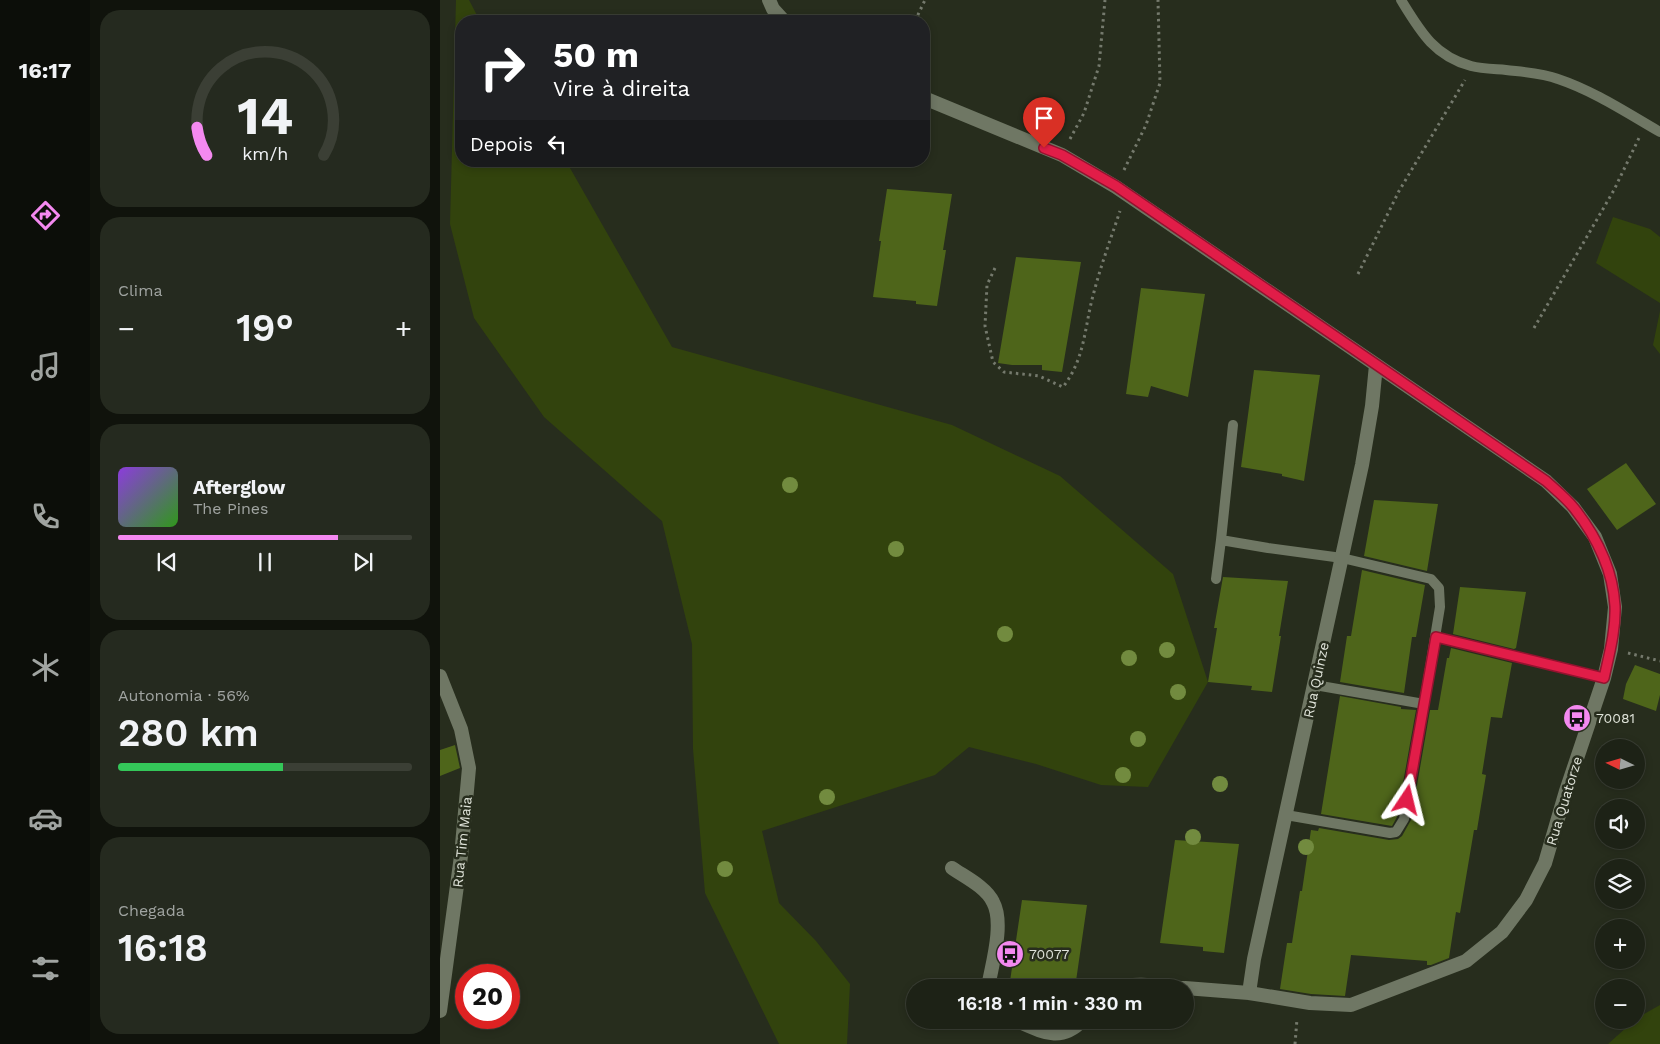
<!DOCTYPE html>
<html lang="pt">
<head>
<meta charset="utf-8">
<style>
	body { margin:0; font-family:"Work Sans",sans-serif; background:#252a1f; color:#f1f3f6; height:100vh; display:flex; flex-direction:column; font-size:19px; white-space:nowrap }
	* { box-sizing:border-box; margin:0 }
	p { font-size:16px; color:#a0a4a1 }
	.icon { flex:none; width:28px; height:28px; fill:none; stroke:currentColor; stroke-width:2; stroke-linecap:round; stroke-linejoin:round }
	.map { position:relative; flex:1; overflow:hidden }
	.panel { display:flex; flex-direction:column; gap:10px; padding:10px; background:#10130c; width:350px }
	.panel>* { flex:none }
	.banner { position:absolute; left:15px; top:15px; width:475px; height:152px; border-radius:20px; box-shadow:0 2px 8px #0003,0 0 0 1px #3b3f35; background:#202124; color:#fff; overflow:hidden }
	.needle { width:32px; rotate:275deg }
	.buttons { position:absolute; left:1155px; top:739px; display:grid; gap:10px }
	.buttons a { display:grid; place-items:center; width:50px; height:50px; border-radius:50%; background:#1d2216; box-shadow:0 2px 8px #0003,0 0 0 1px #3b3f35; font-size:25px }
	.speed { position:absolute; left:15px; top:964px; display:flex; gap:10px; font-size:25px; font-weight:700; text-align:center }
	.speed>* { display:grid; place-content:center; width:65px; height:65px; border-radius:50%; background:#1d2216; box-shadow:0 2px 8px #0003,0 0 0 1px #3b3f35; line-height:1 }
	.speed .limit { border:8px solid #d22; background:#fff; color:#111 }
	.pin { position:absolute; display:grid; place-items:center; width:42px; height:42px; color:#fff; margin:-51px -21px; border-radius:50% 50% 50% 0; rotate:-45deg; box-shadow:0 0 5px #0007 }
	.pin .icon { rotate:45deg }
	.me { position:absolute; width:55px; margin:-28px; rotate:10deg; stroke-linejoin:round; filter:drop-shadow(0 0 4px #0008) }
	.turn { display:flex; align-items:center; gap:18px; height:105px; padding:0 15px; font-size:22px }
	.turn .icon { width:65px; height:65px; stroke-width:2.5 }
	.turn b { display:block; font-size:35px; line-height:42px }
	.then { display:flex; align-items:center; height:48px; padding:0 15px; background:#0003; gap:10px; font-size:19px }
	.big { font-size:38px; font-weight:600; line-height:1.1 }
	.panel .widget { flex:1; display:flex; flex-direction:column; justify-content:center; gap:8px; min-width:0; padding:0 18px; border-radius:20px; background:#252a1f }
	.panel .dial { align-items:center; gap:0 }
	.dial svg { height:130px; overflow:visible; fill:none; stroke:#3b3f35; stroke-width:7; stroke-linecap:round; text-anchor:middle }
	.dial text { fill:#f1f3f6; stroke:none }
	.song { display:flex; align-items:center; gap:15px }
	.cover { width:60px; height:60px; border-radius:8px; background:linear-gradient(135deg,hsl(270 70% 55%),hsl(110 70% 35%)) }
	.played { height:5px; border-radius:2px; background:linear-gradient(90deg,#f489f0 75%,#3b3f35 75%) }
	.keys { display:flex; justify-content:space-around; direction:ltr }
	.heat { display:flex; justify-content:space-between; align-items:center; font-size:28px; direction:ltr }
	.charge { height:8px; border-radius:4px; background:linear-gradient(90deg,#34c759 56%,#3b3f35 0) }
	.trip { position:absolute; left:466px; top:979px; width:288px; height:50px; border-radius:25px; background:#1d2216; box-shadow:0 2px 8px #0003,0 0 0 1px #3b3f35; font-weight:600; line-height:50px; text-align:center }
	main { display:flex; flex:1; min-height:0 }
	.tabs { display:flex; flex-direction:column; width:90px; justify-content:space-around; align-items:center; background:#0c0e09; color:#a0a4a1 }
	.tabs .icon { width:35px; height:35px }
	.tabs .current { color:#f489f0 }
	.tabs b { font-size:22px; color:#f1f3f6 }
	.map>svg:first-child { display:block }
	.green { fill:#32430d }
	.building { fill:#4e651a }
	.lines { fill:none; stroke-linecap:round; stroke-linejoin:round }
	.path { stroke:#757a6d; stroke-width:3; stroke-dasharray:2.5 4; stroke-linecap:butt }
	.service { stroke:#6f7764; stroke-width:10 }
	.minor { stroke:#6f7764; stroke-width:14 }
	.tree { fill:#728b3f }
	.route-casing { stroke:#92132f; stroke-width:12 }
	.route { stroke:#e11d48; stroke-width:9 }
	.labels { text-anchor:middle; stroke-width:5; stroke-linejoin:round; paint-order:stroke }
	.street-label { font-size:14px; fill:#dfe3d9; stroke:#272d1d }
	.poi-label { font-size:14px; fill:#dfe3d9; stroke:#272d1d; text-anchor:start }
</style>
</head>
<body>
<main>
<nav class="tabs">
<b>16:17</b>
<svg class="icon current" aria-label="directions" viewBox="0 0 24 24"><path d="M12 3l9 9-9 9-9-9zM9 14v-3h6M13 9l2 2-2 2"/></svg>
<svg class="icon" aria-label="music" viewBox="0 0 24 24"><path d="M9 18V5l10-2v13"/><circle cx="6" cy="18" r="3"/><circle cx="16" cy="16" r="3"/></svg>
<svg class="icon" aria-label="phone" viewBox="0 0 24 24"><path d="M5 4h4l2 5-3 2q2 4 5 5l2-3 5 2v4C11 20 4 13 5 4z"/></svg>
<svg class="icon" aria-label="climate" viewBox="0 0 24 24"><path d="M12 3v18M4 7l16 10M4 17L20 7"/></svg>
<svg class="icon" aria-label="car" viewBox="0 0 24 24"><path d="M5 17H2v-5l4-1 3-4h7l3 4 3 1v5h-3M9 17h6M6 11h13"/><circle cx="7" cy="17" r="2"/><circle cx="17" cy="17" r="2"/></svg>
<svg class="icon" aria-label="filters" viewBox="0 0 24 24"><path d="M4 7h16M4 17h16"/><circle cx="9" cy="7" r="2"/><circle cx="15" cy="17" r="2"/></svg>
</nav>
<section class="panel">
<div class="widget dial"><svg viewBox="0 0 100 80">
<path d="M14 69A42 42 0 1 1 86 69"/>
<path d="M14 69A42 42 0 0 1 8 52" stroke="#f489f0"/>
<text x="50" y="56" font-size="32" font-weight="700">14</text>
<text x="50" y="72" font-size="11">km/h</text>
</svg></div>
<div class="widget"><p>Clima</p>
<div class="heat"><a>−</a><b class="big">19°</b><a>+</a></div>
</div>
<div class="widget">
<div class="song"><i class="cover"></i><div><b>Afterglow</b><p>The Pines</p></div></div>
<div class="played"></div>
<div class="keys"><svg class="icon" aria-label="previous" viewBox="0 0 24 24"><path d="M18 5L8 12l10 7zM5 5v14"/></svg><svg class="icon" aria-label="pause" viewBox="0 0 24 24"><path d="M8 5v14M16 5v14"/></svg><svg class="icon" aria-label="next" viewBox="0 0 24 24"><path d="M6 5l10 7-10 7zM19 5v14"/></svg></div>
</div>
<div class="widget"><p>Autonomia · 56%</p><b class="big">280 km</b><div class="charge"></div></div>
<div class="widget"><p>Chegada</p><b class="big">16:18</b></div>
</section>
<div class="map">
<svg width="1220" height="1044" viewBox="0 0 1220 1044">
	<rect width="100%" height="100%" fill="#272d1d"/>
	<path class="green" d="M16 0H29L40 21H21V161H126L232 347 512 425 620 476 733 574 768 682 708 787 661 785 596 764 529 747 495 775 322 831 339 903 376 941 410 984 407 1044H339L265 893 253 749 252 644 222 521 104 417 34 318 10 224Z
		M1173 217 1210 229 1220 237V303L1156 263Z
		M1220 311V354L1213 345Z
		M1220 1005V1044H1168L1197 1018Z"/>
	<path class="building" d="M447 189 512 194 503 250H506L497 306 476 304V301L433 297 441 241H439Z
		M576 257 641 262 622 372 602 370V365H572L558 363Z
		M701 288 765 294 748 397 711 386 708 397 686 394Z
		M814 370 880 375 864 481 842 476V474L801 467Z
		M1186 463 1216 504 1177 530 1147 489Z
		M934 500 998 504 987 571 924 556Z
		M922 570 985 585 976 637H972L964 693 900 682 907 636H911Z
		M783 577 848 581 839 636H841L832 692 811 690 812 686 768 682 777 628H774Z
		M1020 587 1086 592 1076 648 1074 649 1013 634Z
		M1011 648 1072 663 1062 718 1051 717 1042 774 1046 775 1037 830H1034L1020 913 1016 912 1009 958 991 965H987V961L911 955 905 996 871 994 840 989 847 943H852L860 891H862L871 830 878 831 879 828 949 840 958 839 962 836 971 820 990 710H998L1007 658H1009Z
		M1195 665 1220 674V695L1216 711 1183 699 1186 684Z
		M900 696 961 707V709L976 710 957 817 952 826 881 814Z
		M15 745 20 768 0 776V750Z
		M735 840 799 844 784 953 763 951V947L720 943Z
		M582 900 647 905 635 988H569Z"/>
	<g class="lines">
		<path class="path" d="M475 21 485 0
			M630 139 644 113 659 66 665 0
			M684 170 706 125 720 83 718 0
			M555 268 547 285 545 326 553 362 564 372 599 376 623 387C646 357 644 327 654 292 661 265 671 238 680 211
			M918 274 959 191 1025 80
			M1094 328 1174 190 1199 138
			M1188 653 1220 661
			M855 1044 857 1019"/>
		<path class="service" d="M961 0C980 31 994 56 1031 66 1042 69 1055 69 1066 70 1083 72 1102 73 1118 79 1154 91 1187 113 1220 132
			M781 540 793 425
			M776 579 781 540 828 548 902 558 991 579 999 588 1000 607 984 704 875 685
			M996 637 1164 678
			M846 815 950 833 956 832 964 819 984 704"/>
		<path class="minor" d="M329 0 333 9 344 21
			M484 98 622 155 676 187 1106 481 1133 507 1155 537 1170 574 1175 607 1171 649 1164 678 1126 791 1105 863 1086 900 1062 932 1026 961 911 1005 870 1003 809 993 745 988
			M0 676 21 729 29 768 21 856 0 1011
			M512 868C525 877 546 887 553 902 564 922 553 961 549 982V988
			M673 988C696 982 719 986 743 988
			M809 993 814 959 922 465 932 406 936 365
			M575 1020C601 1031 620 1044 643 1020"/>
	</g>
	<g class="tree">
		<circle cx="350" cy="485" r="8"/>
		<circle cx="456" cy="549" r="8"/>
		<circle cx="565" cy="634" r="8"/>
		<circle cx="727" cy="650" r="8"/>
		<circle cx="689" cy="658" r="8"/>
		<circle cx="738" cy="692" r="8"/>
		<circle cx="698" cy="739" r="8"/>
		<circle cx="683" cy="775" r="8"/>
		<circle cx="780" cy="784" r="8"/>
		<circle cx="387" cy="797" r="8"/>
		<circle cx="753" cy="837" r="8"/>
		<circle cx="866" cy="847" r="8"/>
		<circle cx="285" cy="869" r="8"/>
	</g>
	<g class="lines">
		<g class="route-casing">
			<path id="route" d="M604 148 622 155 676 186 1106 481C1116 490 1126 498 1134 508 1156 536 1173 570 1175 606 1176 630 1169 655 1164 678L996 637 967 800"/>
		</g>
		<use href="#route" class="route"/>
	</g>
	<defs>
		<g id="bus-disc" transform="scale(1.4375)"><circle r="9.5" fill="#f489f0" stroke="#272d1d"/><path d="M-5-6H5V4H4V6H2V4H-2V6H-4V4H-5ZM-3.5-4V0h7V-4ZM-3.5 1.2v1.5H-2V1.2ZM2 1.2v1.5H3.5V1.2Z" fill="#111"/></g>
	</defs>
	<g fill-rule="evenodd">
		<use href="#bus-disc" x="1137" y="718"/>
		<use href="#bus-disc" x="570" y="954"/>
	</g>
	<g class="labels">
		<g class="street-label">
			<text transform="translate(876 680) rotate(-78)" y="5">Rua Quinze</text>
			<text transform="translate(1124 801) rotate(-73)" y="5">Rua Quatorze</text>
			<text transform="translate(22 842) rotate(-84)" y="5">Rua Tim Maia</text>
		</g>
		<g class="poi-label">
			<text x="1156" y="723">70081</text>
			<text x="589" y="959">70077</text>
		</g>
	</g>
</svg>
<div class="buttons">
<a><svg class="needle" viewBox="-14 -14 28 28"><path d="M0-13l5 13h-10z" fill="#e53935"/><path d="M0 13l5-13h-10z" fill="#a0a4a1"/></svg></a>
<a><svg class="icon" aria-label="sound" viewBox="0 0 24 24"><path d="M4 9h4l5-4v14l-5-4H4zM17 9q2 3 0 6"/></svg></a>
<a><svg class="icon" aria-label="layers" viewBox="0 0 24 24"><path d="M12 4l9 5-9 5-9-5zM3 14l9 5 9-5"/></svg></a>
<a>+</a>
<a>−</a>
</div>
<div class="speed"><div class="limit">20</div></div>
<div class="pin" style="left:604px;top:148px;background:#d93025"><svg class="icon" aria-label="arrive" viewBox="0 0 24 24"><path d="M6 21V4h12l-3 4 3 4H6"/></svg></div>
<svg class="me" style="left:967px;top:800px" viewBox="-20 -20 40 40"><path d="M0-17L14 15 0 8-14 15z" fill="#e11d48" stroke="#fff" stroke-width="4"/></svg>
<div class="trip">16:18 · 1 min · 330 m</div>
<div class="banner">
<div class="turn"><svg class="icon" aria-label="right" viewBox="0 0 24 24"><path d="M7 20v-9h11M14 6l5 5-5 5"/></svg><div><b>50 m</b>Vire à direita</div></div>
<div class="then">Depois<svg class="icon" aria-label="left" viewBox="0 0 24 24"><path d="M17 20v-9H6M10 6l-5 5 5 5"/></svg></div>
</div>
</div>
</main>
</body>
</html>
